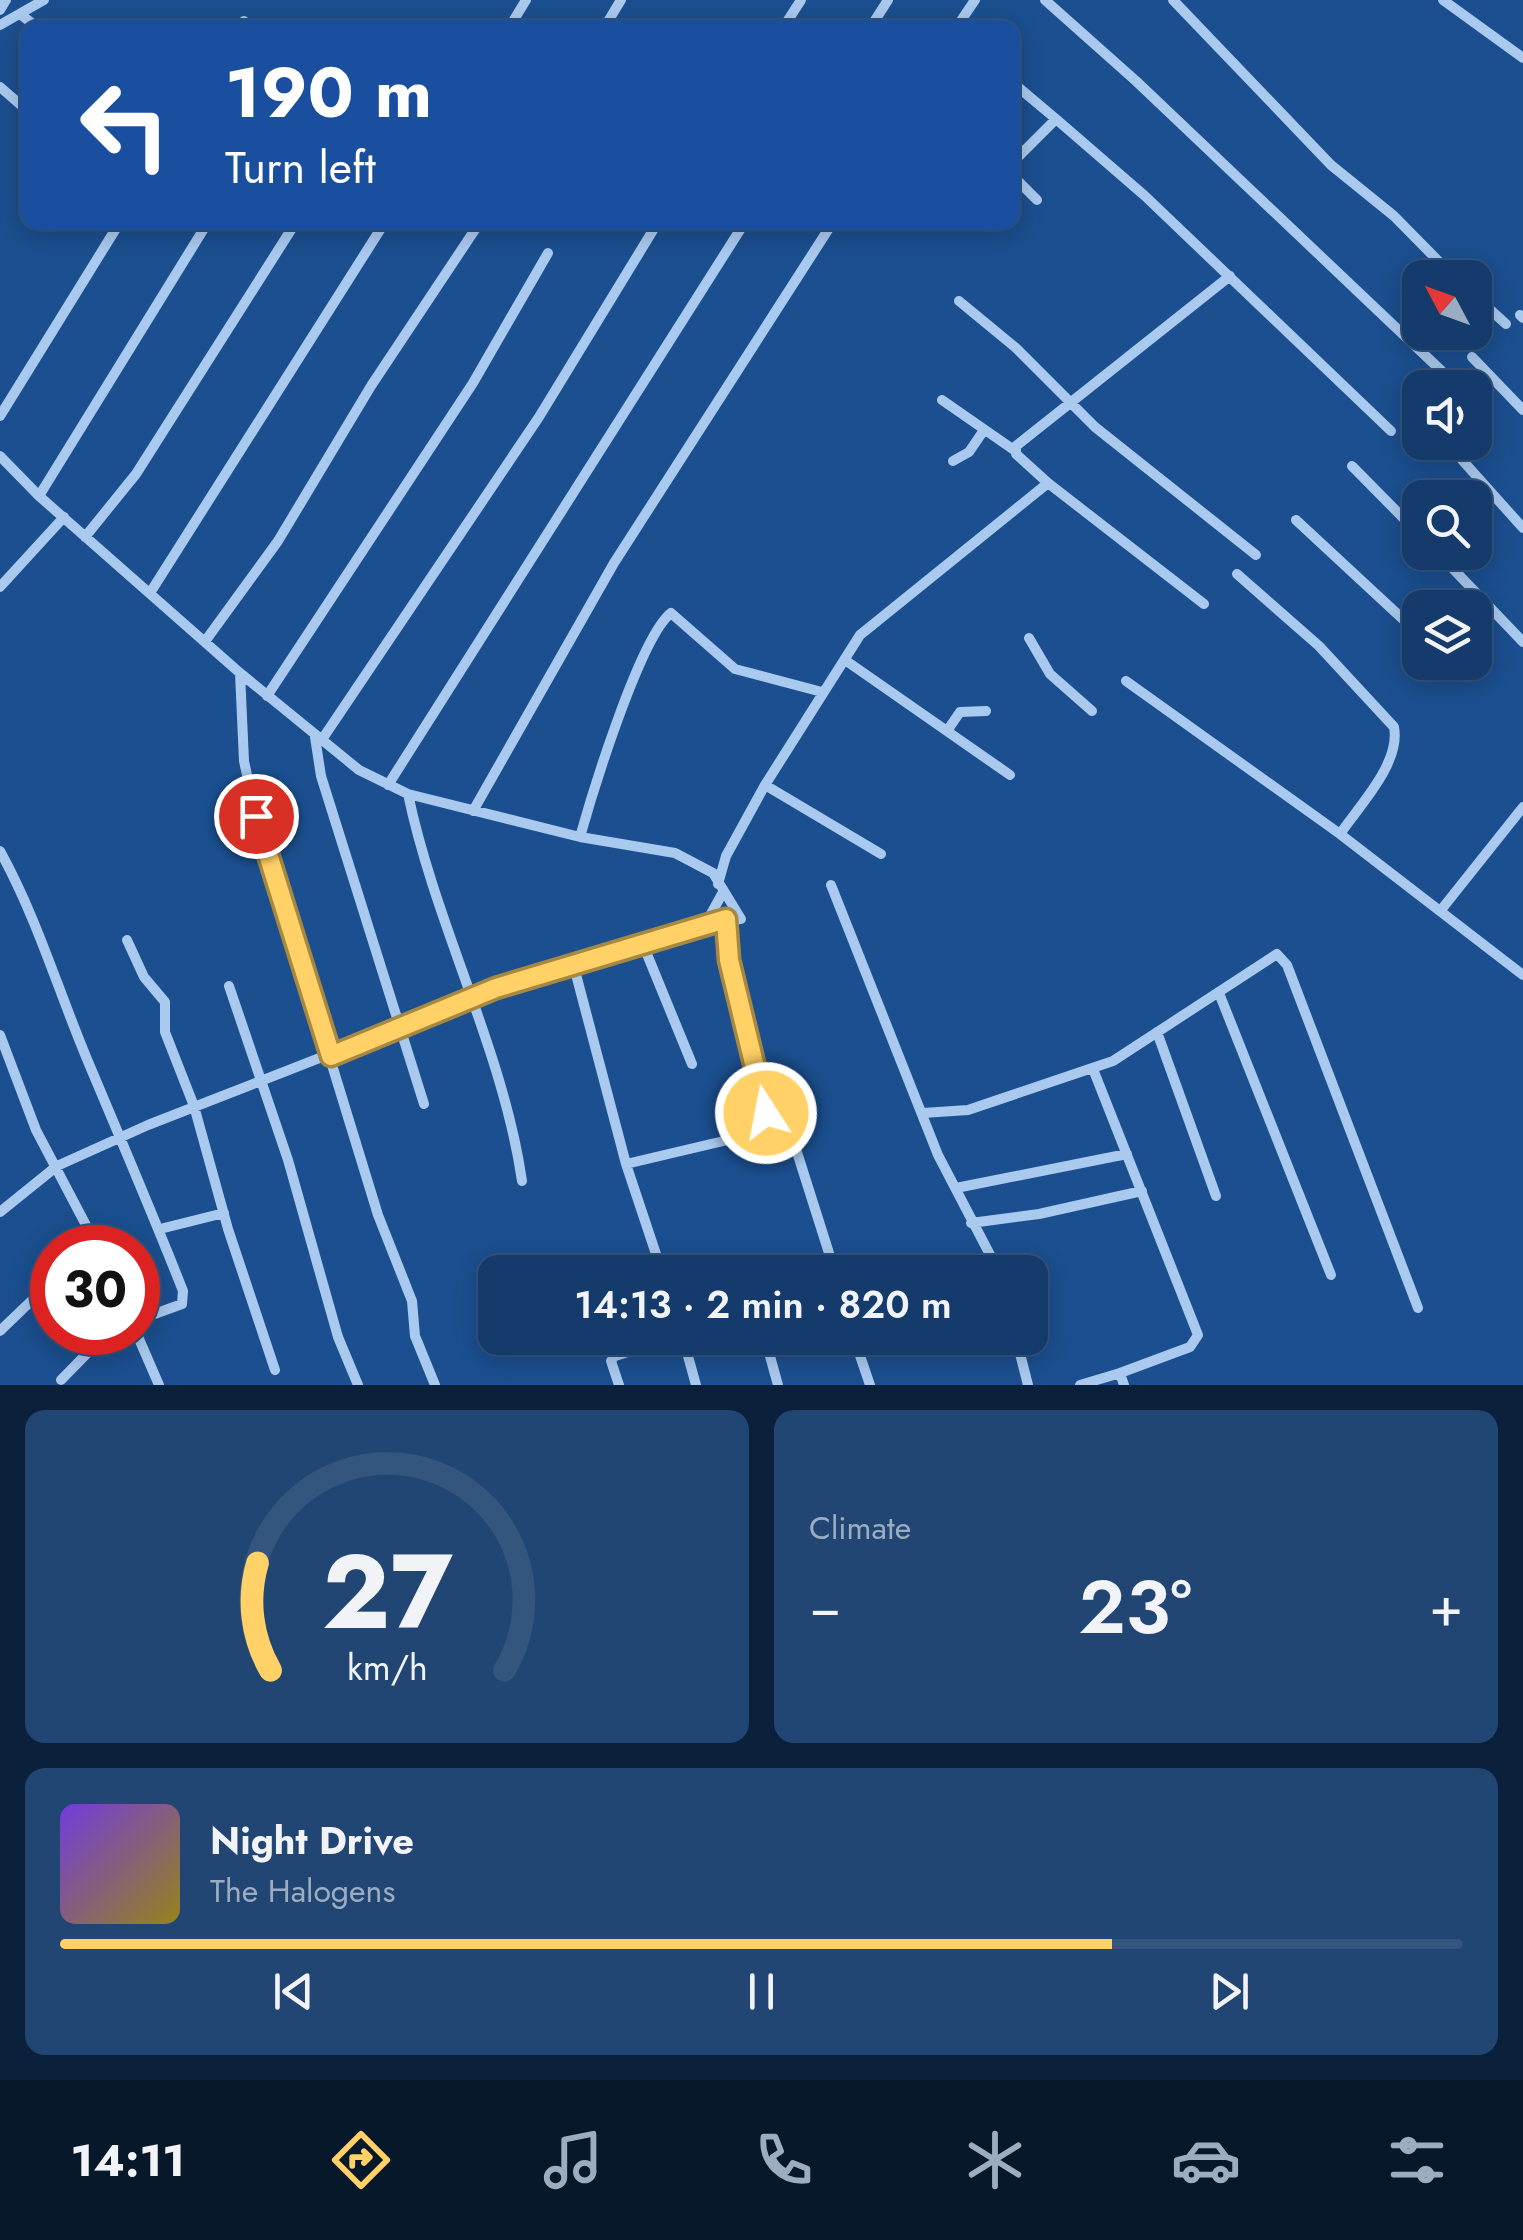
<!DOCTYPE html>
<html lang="en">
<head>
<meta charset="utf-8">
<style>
	body { margin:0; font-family:Jost,sans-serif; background:#214673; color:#f1f3f6; height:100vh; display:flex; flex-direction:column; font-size:38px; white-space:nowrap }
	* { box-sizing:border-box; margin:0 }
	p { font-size:32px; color:#9dadc1 }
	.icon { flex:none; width:55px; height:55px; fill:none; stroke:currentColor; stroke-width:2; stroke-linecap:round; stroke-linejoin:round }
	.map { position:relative; height:1385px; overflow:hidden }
	.details { display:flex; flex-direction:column; gap:25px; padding:25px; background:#0b203b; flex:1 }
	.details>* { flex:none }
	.banner { position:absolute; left:20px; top:20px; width:1000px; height:210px; border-radius:20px; box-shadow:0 5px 25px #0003,0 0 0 2px #33557e; background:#1a4fa0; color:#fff; overflow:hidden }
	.needle { width:65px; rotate:311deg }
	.fabs { position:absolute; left:1402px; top:260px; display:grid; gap:20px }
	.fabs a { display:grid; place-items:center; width:90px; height:90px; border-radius:20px; background:#143b6b; box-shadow:0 5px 25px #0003,0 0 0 2px #33557e; font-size:50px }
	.speed { position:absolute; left:30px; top:1225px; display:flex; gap:20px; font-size:50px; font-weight:700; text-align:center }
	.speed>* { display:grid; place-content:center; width:130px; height:130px; border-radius:50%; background:#143b6b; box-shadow:0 5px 25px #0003,0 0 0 2px #33557e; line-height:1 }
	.speed .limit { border:15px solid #d22; background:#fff; color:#111 }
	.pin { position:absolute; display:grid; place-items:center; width:85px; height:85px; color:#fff; margin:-42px; border:5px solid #fff; border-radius:50%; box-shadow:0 2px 10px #0007 }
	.me { position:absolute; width:110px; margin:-55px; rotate:349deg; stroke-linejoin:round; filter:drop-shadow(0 0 8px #0008) }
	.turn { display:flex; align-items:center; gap:35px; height:210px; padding:0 40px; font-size:45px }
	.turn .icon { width:130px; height:130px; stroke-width:2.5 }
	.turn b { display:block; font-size:70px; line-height:85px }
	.big { font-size:75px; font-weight:600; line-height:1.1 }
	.details .card { flex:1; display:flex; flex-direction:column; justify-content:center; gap:15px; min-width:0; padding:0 35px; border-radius:20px; background:#214673 }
	.details .dial { align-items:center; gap:0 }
	.dial svg { height:260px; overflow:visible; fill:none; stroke:#33557e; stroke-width:7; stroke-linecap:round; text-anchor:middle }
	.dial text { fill:#f1f3f6; stroke:none }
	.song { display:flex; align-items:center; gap:30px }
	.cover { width:120px; height:120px; border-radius:15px; background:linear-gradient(135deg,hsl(260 70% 55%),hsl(50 70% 35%)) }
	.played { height:10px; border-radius:5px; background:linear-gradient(90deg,#ffd166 75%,#33557e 75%) }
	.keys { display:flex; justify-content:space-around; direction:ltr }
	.heat { display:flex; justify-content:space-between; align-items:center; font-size:55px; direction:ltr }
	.details .tiles { flex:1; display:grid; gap:25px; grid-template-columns:1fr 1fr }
	.card:last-child { grid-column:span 2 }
	.trip { position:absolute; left:478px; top:1255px; width:570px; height:100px; border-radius:20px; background:#143b6b; box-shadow:0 5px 25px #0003,0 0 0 2px #33557e; font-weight:600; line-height:100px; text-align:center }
	.tabs { display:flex; height:160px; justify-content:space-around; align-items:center; background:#08182b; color:#9dadc1 }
	.tabs .icon { width:70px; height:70px }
	.tabs .active { color:#ffd166 }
	.tabs b { font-size:45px; color:#f1f3f6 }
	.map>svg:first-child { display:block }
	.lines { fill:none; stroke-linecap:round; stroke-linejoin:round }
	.minor { stroke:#a9c9ee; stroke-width:10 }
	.route-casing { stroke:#a68842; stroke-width:25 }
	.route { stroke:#ffd166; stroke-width:18 }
</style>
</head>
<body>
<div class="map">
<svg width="1523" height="1385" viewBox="0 0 1523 1385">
	<rect width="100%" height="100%" fill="#1b4f8f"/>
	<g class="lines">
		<path class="minor" d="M1045 0 1136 81 1449 378
			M1173 0 1331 165 1394 216 1455 278
			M1443 0 1523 58
			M0 10 6 0
			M20 14 38 28
			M0 25 44 0
			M240 28 244 21
			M509 28 526 0
			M604 28 621 0
			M783 28 801 0
			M870 28 888 0
			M956 28 975 0
			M1012 82 1056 119
			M0 87 22 106 28 102
			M1037 200 1016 179 1014 161 1056 119 1145 196 1391 431
			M1475 296 1506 324
			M959 301 1016 348 1095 427 1256 555
			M1520 315 1523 318
			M1472 357 1523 410
			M942 400 1014 450
			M1416 409 1420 413
			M0 416 120 222
			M1446 442 1523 528
			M0 456 39 496 240 673 359 770 408 794 580 837 675 853 713 873 741 919
			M953 461 969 452 984 430
			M1352 466 1420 535
			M1048 483 1016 454V446L1230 276
			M39 496 208 222
			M1296 520 1420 635
			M85 537 136 474 296 222
			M1437 552 1523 642
			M1237 574 1319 646 1394 727C1401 763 1359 806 1340 834
			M0 587 64 517
			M150 593 385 222
			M1029 638 1050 674 1092 711
			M206 640 278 541 371 386 480 222
			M845 660 1010 775
			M240 673 244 761 256 817 378 1215 412 1301 415 1336 435 1385
			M1126 681 1340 834 1523 975
			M267 696 473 383 548 253
			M947 731 960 712 986 711
			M315 737 321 776 424 1104
			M321 741 539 417 658 222
			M388 785 745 222
			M765 785 881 854
			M408 794C436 927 503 1050 522 1181
			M473 811 614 563 833 222
			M580 837C592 794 640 637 671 613L735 669 822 692
			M0 851C39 922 60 997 92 1071 123 1145 154 1217 183 1291L182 1304 138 1320
			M718 884 726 856 765 785 860 635 1048 483 1204 604
			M831 885 938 1155 999 1272
			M1441 910 1523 807
			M706 923 722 894
			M127 940 144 977 165 1002V1032L194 1106 228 1229 275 1370
			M642 942 692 1064
			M573 963 626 1164 662 1272
			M229 986 288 1160 338 1337 358 1385
			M1219 993 1331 1275
			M1157 1032 1216 1196
			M0 1035 36 1130 98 1248
			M1093 1069 1198 1335 1190 1347 1120 1373
			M923 1113 968 1110 1113 1061 1277 954 1287 965 1418 1308
			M765 1118 789 1127 835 1272
			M626 1164 749 1135 764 1123 758 1071 729 960 726 919
			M956 1188 1127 1154
			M0 1212 57 1166 148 1125 496 989 706 923 741 919
			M971 1223 1039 1214 1142 1191
			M160 1229 224 1213
			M870 1272 902 1262
			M0 1331 52 1281
			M136 1332 159 1385
			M601 1338 615 1356
			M683 1338 696 1385
			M765 1338 778 1385
			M854 1338 870 1385
			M1016 1338 1028 1385
			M61 1380 108 1332
			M619 1385 611 1361 615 1356 673 1338
			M1080 1385 1120 1373 1124 1385"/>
	</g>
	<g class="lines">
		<g class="route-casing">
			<path id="route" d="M256 816 331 1056 496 988 726 919 729 960 766 1113"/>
		</g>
		<use href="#route" class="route"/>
	</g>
</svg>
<div class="fabs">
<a><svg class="needle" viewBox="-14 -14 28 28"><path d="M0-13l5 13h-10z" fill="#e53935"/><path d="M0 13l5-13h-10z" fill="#9dadc1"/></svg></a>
<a><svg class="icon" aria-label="sound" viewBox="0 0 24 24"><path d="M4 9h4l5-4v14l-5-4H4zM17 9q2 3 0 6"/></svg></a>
<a><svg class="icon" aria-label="search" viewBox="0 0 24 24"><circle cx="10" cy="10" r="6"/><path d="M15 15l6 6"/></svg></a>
<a><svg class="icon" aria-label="layers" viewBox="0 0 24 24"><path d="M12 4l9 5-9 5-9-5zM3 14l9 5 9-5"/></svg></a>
</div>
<div class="speed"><div class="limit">30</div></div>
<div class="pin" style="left:256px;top:816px;background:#d93025"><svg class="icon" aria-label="arrive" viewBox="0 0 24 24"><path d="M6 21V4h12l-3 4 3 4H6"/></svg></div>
<svg class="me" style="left:766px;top:1113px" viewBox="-20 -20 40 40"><circle r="17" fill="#ffd166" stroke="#fff" stroke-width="3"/><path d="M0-11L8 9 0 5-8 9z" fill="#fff"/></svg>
<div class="trip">14:13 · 2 min · 820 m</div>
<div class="banner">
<div class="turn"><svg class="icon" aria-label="left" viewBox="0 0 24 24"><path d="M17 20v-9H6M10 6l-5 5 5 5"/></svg><div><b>190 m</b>Turn left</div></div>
</div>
</div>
<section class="details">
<div class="tiles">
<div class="card dial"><svg viewBox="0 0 100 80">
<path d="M14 69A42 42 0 1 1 86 69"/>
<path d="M14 69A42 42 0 0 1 10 36" stroke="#ffd166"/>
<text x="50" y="56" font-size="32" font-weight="700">27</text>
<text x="50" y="72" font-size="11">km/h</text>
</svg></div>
<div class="card"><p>Climate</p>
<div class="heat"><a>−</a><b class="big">23°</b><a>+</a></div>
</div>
<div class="card">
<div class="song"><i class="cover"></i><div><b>Night Drive</b><p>The Halogens</p></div></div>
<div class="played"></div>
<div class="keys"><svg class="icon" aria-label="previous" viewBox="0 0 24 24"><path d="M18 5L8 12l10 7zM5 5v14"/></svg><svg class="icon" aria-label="pause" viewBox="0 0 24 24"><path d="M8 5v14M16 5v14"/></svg><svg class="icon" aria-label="next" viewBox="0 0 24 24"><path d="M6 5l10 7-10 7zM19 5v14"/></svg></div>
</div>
</div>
</section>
<nav class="tabs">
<b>14:11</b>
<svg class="icon active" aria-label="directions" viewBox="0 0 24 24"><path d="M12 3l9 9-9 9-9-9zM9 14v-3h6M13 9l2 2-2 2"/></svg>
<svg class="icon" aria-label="music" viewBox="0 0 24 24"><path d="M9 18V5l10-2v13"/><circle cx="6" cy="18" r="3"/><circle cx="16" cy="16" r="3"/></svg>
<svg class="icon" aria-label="phone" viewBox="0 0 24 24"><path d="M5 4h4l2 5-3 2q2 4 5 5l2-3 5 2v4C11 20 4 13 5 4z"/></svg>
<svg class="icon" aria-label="climate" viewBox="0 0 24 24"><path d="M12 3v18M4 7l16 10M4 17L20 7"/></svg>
<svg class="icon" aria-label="car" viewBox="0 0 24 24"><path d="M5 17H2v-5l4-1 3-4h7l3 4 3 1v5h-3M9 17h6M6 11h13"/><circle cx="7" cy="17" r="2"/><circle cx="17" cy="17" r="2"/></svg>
<svg class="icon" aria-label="filters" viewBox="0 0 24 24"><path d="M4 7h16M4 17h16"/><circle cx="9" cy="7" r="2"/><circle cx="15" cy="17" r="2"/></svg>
</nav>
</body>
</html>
